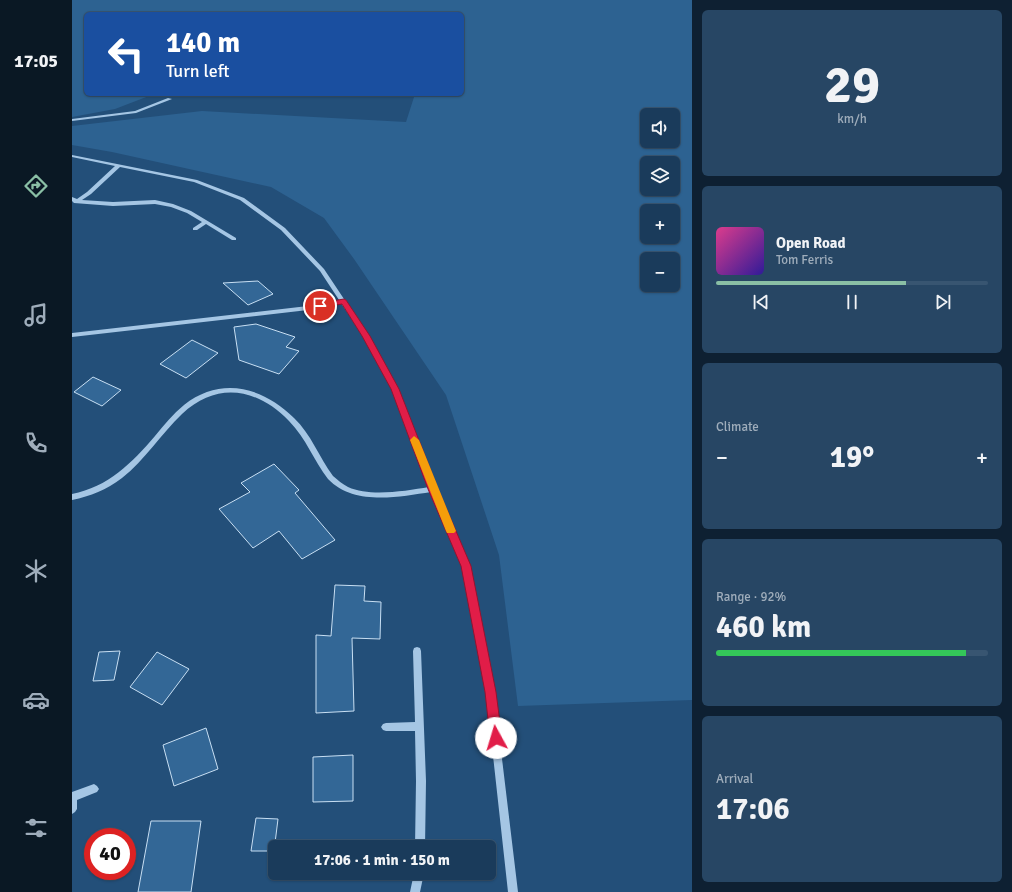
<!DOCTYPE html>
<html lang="en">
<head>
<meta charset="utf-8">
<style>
	body { margin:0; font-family:Signika,sans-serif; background:#274664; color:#f1f3f6; height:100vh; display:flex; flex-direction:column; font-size:15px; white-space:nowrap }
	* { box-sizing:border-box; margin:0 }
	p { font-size:13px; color:#9fadbb }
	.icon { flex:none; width:22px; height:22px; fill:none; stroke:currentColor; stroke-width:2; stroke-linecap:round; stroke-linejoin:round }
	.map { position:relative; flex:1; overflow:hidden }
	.details { display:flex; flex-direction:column; gap:10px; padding:10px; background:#0e2032; width:320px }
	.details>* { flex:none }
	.top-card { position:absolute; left:12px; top:12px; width:380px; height:84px; border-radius:6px; box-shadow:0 1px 3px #0004,0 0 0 1px #385571; background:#1a4fa0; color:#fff; overflow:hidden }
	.controls { position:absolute; left:568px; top:108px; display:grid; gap:8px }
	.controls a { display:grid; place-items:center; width:40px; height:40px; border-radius:6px; background:#1a3b5b; box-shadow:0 1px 3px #0004,0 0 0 1px #385571; font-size:20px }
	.speed { position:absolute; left:12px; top:828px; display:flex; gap:8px; font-size:20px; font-weight:700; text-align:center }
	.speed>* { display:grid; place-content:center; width:52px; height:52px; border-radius:50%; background:#1a3b5b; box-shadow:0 1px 3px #0004,0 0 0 1px #385571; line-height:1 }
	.speed .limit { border:6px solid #d22; background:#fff; color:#111 }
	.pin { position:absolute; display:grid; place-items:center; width:34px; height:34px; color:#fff; margin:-17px; border:2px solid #fff; border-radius:50%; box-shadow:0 1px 4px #0007 }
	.me { position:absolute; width:44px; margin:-22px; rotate:354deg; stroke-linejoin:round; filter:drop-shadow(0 0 3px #0008) }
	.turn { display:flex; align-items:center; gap:14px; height:84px; padding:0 16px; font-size:18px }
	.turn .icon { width:52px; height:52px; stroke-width:2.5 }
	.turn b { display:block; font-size:28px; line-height:34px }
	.big { font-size:30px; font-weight:800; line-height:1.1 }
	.details .tile { flex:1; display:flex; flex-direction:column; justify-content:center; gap:6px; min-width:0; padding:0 14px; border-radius:6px; background:#274664 }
	.details .dial { align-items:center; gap:0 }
	.dial b { font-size:52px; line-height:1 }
	.song { display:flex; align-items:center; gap:12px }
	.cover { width:48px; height:48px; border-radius:6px; background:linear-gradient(135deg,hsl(330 70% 55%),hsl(250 70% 35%)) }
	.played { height:4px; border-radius:2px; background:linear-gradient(90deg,#8abfa5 70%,#385571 70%) }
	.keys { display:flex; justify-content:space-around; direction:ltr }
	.heat { display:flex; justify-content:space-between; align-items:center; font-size:22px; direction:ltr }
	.charge { height:6px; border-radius:3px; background:linear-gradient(90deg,#34c759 92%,#385571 0) }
	.trip { position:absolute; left:196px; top:840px; width:228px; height:40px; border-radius:6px; background:#1a3b5b; box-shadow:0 1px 3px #0004,0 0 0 1px #385571; font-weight:800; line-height:40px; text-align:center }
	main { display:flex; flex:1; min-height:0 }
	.tab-bar { display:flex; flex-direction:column; width:72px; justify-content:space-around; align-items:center; background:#0a1824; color:#9fadbb }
	.tab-bar .icon { width:28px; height:28px }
	.tab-bar .active { color:#8abfa5 }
	.tab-bar b { font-size:18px; color:#f1f3f6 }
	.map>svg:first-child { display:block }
	.green { fill:#2d6291; fill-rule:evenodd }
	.building { fill:#336796; stroke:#c8dff3 }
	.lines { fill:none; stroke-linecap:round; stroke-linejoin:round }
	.minor { fill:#a5c6e4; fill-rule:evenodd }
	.route { fill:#e11d48; stroke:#92132f }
	.slow { fill:#f59e0b }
</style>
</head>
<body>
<main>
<nav class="tab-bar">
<b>17:05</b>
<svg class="icon active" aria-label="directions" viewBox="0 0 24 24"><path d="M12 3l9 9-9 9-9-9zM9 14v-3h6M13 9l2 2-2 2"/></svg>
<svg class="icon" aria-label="music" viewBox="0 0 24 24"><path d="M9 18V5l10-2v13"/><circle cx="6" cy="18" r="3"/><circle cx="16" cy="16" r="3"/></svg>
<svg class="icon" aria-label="phone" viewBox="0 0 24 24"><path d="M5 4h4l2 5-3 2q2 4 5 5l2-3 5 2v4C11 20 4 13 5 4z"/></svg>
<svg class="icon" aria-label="climate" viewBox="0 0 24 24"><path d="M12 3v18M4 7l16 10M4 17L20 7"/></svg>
<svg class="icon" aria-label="car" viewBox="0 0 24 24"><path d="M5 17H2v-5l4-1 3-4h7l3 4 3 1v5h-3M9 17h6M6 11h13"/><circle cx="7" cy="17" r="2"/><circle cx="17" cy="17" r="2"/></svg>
<svg class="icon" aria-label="filters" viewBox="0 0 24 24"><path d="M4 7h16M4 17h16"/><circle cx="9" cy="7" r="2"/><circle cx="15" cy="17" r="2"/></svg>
</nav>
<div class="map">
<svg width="620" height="892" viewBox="0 0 620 892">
	<rect width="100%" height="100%" fill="#234f79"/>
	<path class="green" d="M0 0H620V700L446 706 427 555 374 395 282 259 252 218 199 187 40 152 0 145V126L130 111 334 122 343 94H390V14H14V94H82L43 109 0 117ZM575 115H601V141H575ZM575 163H601V189H575ZM575 211H601V237H575ZM575 259H601V285H575Z"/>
	<path class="building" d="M186 281 201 294 176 305 151 283Z
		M184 324 223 337 214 347 227 351 207 374 167 360 162 327Z
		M120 340 146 353 114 378 88 364Z
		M21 377 49 390 30 406 2 392Z
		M202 464 227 490 223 493 263 540 230 559 207 531 181 548 147 509 178 492 169 483Z
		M263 585 293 586 292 601 309 602 308 639 280 638 282 711 244 713V635L259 636Z
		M48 651 42 680 21 681 27 652Z
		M85 652 117 669 90 705 58 687Z
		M134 728 146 769 102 786 91 745Z
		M281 755V801L241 802V757Z
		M184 818 206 819 202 851H179Z
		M79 821H129L119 892H66Z"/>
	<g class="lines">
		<path class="minor" d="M96 98 100 99 64 113 0 121V119L63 111Z
			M0 155 125 180 172 198 213 228 252 269 272 299 275 301 274 302 297 336 326 389 365 489 398 566 422 692 446 892H436L414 692 390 566 359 492C326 497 282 506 256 479 242 461 234 438 217 421 185 388 145 381 110 414 89 434 73 460 50 478 34 490 19 496 0 500V494C36 487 60 463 83 436 92 425 101 414 112 405 149 376 191 387 222 418 239 434 247 457 261 476 266 480 270 484 276 487 298 497 333 491 357 487L320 389 291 336 269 303 236 310 0 337V333L236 306 267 300 248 271 209 230 168 200 122 182 48 167 19 194 10 200 41 202 83 200 101 204 119 211 164 238V240H160L134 224 125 230H121V228L130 222 115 213 99 207 83 204 41 206 2 203 0 201V197L5 199 15 192 43 166 0 157Z
			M345 647 348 648 349 651 354 781 353 847H343L344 781 343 731H314L311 730 309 727 311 724 314 723 343 722 341 651 342 648Z
			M22 784 25 786 27 789 25 792 5 800V809L3 812 0 814V792Z
			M342 873H352L348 892H338Z"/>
	</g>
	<path class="route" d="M272 299 274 300 298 336 327 389 366 489 399 566 424 692 430 738 428 742 424 744 419 742 418 738 413 692 389 566 356 489 319 389 290 336 270 304 248 308 244 306 248 303Z"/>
	<path class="slow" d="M342 436 347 440 384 531 382 533H375L374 531 338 440Z"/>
</svg>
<div class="controls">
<a><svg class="icon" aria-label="sound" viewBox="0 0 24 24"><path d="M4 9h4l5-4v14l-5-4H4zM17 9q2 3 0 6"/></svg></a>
<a><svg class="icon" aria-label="layers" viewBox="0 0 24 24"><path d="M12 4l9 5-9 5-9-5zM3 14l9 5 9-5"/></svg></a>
<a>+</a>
<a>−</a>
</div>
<div class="speed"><div class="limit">40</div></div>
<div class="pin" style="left:248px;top:306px;background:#d93025"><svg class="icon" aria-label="arrive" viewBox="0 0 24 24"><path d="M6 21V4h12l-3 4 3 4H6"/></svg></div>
<svg class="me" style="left:424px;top:738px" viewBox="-20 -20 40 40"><circle r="19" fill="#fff"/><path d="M0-13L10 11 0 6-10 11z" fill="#e11d48"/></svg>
<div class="trip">17:06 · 1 min · 150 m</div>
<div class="top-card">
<div class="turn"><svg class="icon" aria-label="left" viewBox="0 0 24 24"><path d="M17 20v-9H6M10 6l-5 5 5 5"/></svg><div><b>140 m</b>Turn left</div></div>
</div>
</div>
<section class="details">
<div class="tile dial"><b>29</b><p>km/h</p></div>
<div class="tile">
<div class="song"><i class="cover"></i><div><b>Open Road</b><p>Tom Ferris</p></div></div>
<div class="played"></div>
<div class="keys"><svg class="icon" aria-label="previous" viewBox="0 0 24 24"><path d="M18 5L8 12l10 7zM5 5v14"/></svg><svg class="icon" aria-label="pause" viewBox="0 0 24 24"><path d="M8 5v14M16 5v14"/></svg><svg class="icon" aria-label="next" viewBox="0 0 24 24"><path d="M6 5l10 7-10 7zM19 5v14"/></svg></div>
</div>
<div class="tile"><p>Climate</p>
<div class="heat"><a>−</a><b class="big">19°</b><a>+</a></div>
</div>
<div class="tile"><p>Range · 92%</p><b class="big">460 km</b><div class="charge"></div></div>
<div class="tile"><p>Arrival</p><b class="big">17:06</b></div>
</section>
</main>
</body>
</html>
